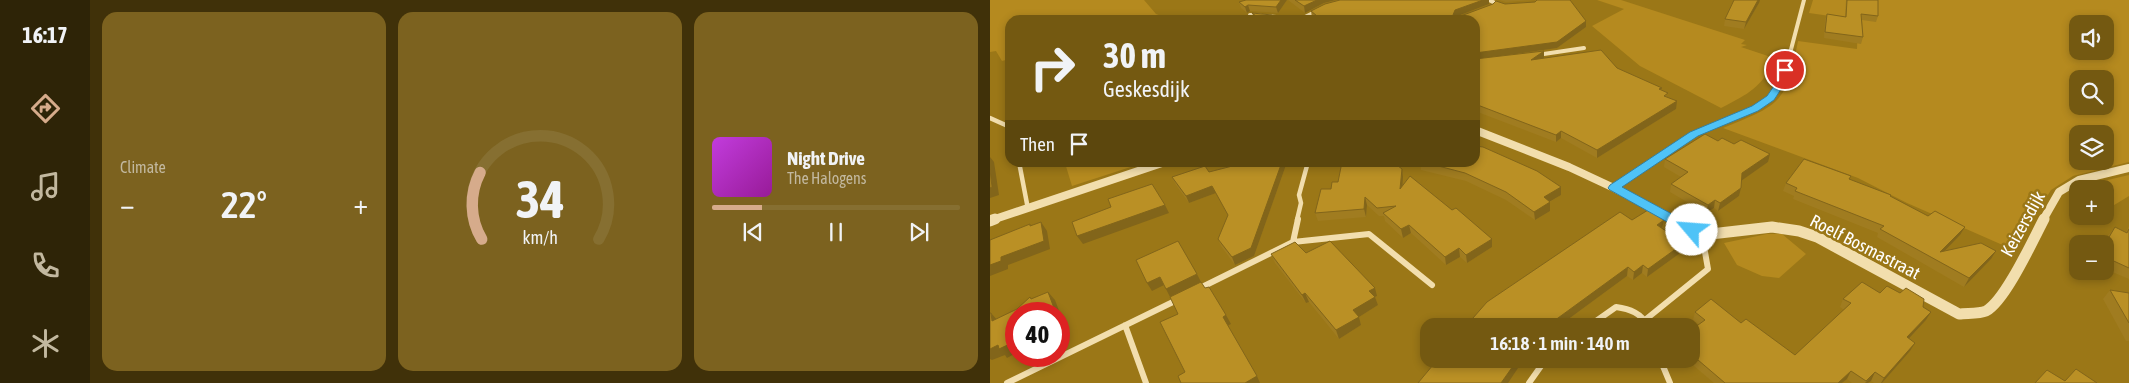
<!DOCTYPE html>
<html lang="en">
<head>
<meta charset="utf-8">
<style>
	body { margin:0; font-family:"Asap Condensed",sans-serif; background:#7c621f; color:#f1f3f6; height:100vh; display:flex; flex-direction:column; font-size:19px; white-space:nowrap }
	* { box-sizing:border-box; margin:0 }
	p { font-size:16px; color:#c2b89f }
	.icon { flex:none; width:28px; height:28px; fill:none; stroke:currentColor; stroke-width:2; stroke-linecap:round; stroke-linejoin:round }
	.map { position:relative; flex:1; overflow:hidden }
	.side { display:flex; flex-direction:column; gap:12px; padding:12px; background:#403109; width:900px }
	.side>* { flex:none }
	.guide { position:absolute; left:15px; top:15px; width:475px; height:152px; border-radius:15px; box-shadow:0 2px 8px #0003; background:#745911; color:#f1f3f6; overflow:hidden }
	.buttons { position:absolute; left:1079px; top:15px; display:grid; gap:10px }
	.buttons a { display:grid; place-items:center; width:45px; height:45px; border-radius:10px; background:#745911; box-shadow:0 2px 8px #0003; font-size:25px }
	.speed { position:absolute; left:15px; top:302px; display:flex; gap:10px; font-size:25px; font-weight:700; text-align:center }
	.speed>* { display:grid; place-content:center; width:65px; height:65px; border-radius:50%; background:#745911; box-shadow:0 2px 8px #0003; line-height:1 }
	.speed .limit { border:8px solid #d22; background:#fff; color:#111 }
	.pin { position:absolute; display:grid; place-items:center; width:42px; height:42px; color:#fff; margin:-21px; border:2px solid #fff; border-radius:50%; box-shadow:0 1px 5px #0007 }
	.me { position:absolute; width:55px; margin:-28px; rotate:297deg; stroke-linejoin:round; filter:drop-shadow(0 0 4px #0008) }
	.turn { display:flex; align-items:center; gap:18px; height:105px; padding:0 15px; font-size:22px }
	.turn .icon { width:65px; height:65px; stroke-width:2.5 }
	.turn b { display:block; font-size:35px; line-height:42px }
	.then { display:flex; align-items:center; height:48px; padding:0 15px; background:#0003; gap:10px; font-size:19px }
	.big { font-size:38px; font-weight:600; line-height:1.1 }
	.side .widget { flex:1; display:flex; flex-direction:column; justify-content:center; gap:8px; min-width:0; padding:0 18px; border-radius:15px; background:#7c621f }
	.side .dial { align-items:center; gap:0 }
	.dial svg { height:130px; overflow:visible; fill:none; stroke:#866f31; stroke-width:7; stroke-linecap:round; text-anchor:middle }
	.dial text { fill:#f1f3f6; stroke:none }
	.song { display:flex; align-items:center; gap:15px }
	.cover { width:60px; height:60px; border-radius:8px; background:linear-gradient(135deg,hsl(290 70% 55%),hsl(300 70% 35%)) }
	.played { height:5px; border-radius:2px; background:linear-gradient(90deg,#d6ab8b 20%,#866f31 20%) }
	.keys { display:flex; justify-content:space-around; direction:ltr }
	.heat { display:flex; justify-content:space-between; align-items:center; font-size:28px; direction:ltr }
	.side .tiles { flex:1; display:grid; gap:12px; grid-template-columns:repeat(3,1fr) }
	.trip { position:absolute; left:430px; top:318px; width:280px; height:50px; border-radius:15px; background:#745911; box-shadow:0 2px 8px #0003; font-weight:600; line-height:50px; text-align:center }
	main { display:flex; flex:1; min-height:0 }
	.dock { display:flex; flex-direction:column; width:90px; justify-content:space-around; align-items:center; background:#2e2407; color:#c2b89f }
	.dock .icon { width:35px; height:35px }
	.dock .selected { color:#d6ab8b }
	.dock b { font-size:22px; color:#f1f3f6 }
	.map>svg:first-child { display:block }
	.green { fill:#b58a1f; fill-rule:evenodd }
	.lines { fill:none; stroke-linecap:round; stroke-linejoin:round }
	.minor-far2 { stroke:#f2dead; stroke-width:4 }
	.minor-far1 { stroke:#f2dead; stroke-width:4.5 }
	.minor { stroke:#f2dead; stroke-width:6 }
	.tertiary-far1 { stroke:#f2dead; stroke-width:8 }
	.tertiary { stroke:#f2dead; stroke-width:11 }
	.wall { fill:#a07c20 }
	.shaded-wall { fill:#82651a }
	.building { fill:#ba9025; stroke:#82651a }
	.route { fill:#4fc3f7; stroke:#337fa1 }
	.labels { text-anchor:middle; stroke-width:5; stroke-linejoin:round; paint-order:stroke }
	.street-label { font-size:18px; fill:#fff; stroke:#9b7717 }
</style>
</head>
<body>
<main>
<nav class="dock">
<b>16:17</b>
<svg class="icon selected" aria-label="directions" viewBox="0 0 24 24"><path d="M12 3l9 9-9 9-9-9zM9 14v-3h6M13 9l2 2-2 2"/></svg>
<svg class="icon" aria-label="music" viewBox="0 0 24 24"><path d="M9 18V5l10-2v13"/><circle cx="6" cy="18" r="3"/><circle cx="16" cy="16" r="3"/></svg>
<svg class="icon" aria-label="phone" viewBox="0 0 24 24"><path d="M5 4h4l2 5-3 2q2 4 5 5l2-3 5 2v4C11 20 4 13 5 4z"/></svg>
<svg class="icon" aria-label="climate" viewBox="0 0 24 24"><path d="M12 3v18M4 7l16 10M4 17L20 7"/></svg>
</nav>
<section class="side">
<div class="tiles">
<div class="widget"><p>Climate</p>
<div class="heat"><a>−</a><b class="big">22°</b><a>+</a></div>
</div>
<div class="widget dial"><svg viewBox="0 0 100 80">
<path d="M14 69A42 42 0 1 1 86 69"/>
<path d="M14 69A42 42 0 0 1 13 28" stroke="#d6ab8b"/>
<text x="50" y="56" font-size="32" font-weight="700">34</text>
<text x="50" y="72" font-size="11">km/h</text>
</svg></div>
<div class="widget">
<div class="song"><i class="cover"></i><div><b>Night Drive</b><p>The Halogens</p></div></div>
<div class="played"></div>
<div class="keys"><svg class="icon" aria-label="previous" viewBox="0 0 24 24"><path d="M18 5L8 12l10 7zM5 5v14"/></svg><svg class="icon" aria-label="pause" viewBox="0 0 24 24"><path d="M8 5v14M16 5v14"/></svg><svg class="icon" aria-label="next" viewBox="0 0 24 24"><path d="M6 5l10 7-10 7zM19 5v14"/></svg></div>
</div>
</div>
</section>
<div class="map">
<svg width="1139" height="383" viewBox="0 0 1139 383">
	<rect width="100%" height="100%" fill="#9b7717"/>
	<path class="green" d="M0 0H154L166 14 179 19 20 20V59L12 61 6 51 0 52Z
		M607 0H631L755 40 751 44 757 45 751 47 787 59C768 89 762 92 731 108L650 66 602 26 634 9Z
		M823 0H1139V162L1083 176 1061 190 1024 250 917 203 868 178 733 128C791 104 796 104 808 41L867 49 868 20 819 13ZM1088 24H1115V51H1088ZM1088 79H1115V106H1088ZM1088 134H1115V161H1088Z
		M75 163V162L153 163 82 186Z
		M1139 175V196L1116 210 1115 189H1092L1105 183Z
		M777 234H792L816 254 789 278 772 276 747 265 734 243Z"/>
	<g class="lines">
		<path class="minor-far2" d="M499 0 509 5
			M260 15 311 19 325 12
			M547 55 594 48
			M782 96 793 80 814 0"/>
		<path class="minor-far1" d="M0 118 20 127
			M29 162 38 209
			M624 188 704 134 765 108 782 95
			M307 220 311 203 309 195 318 162"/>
		<path class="minor" d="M303 242 308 219
			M208 289 303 242 379 234 442 285
			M655 320 718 269 712 235
			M135 325 156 383
			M599 326 626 307C640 309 651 313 658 326
			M670 359 680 383
			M17 383 187 300
			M539 383 556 359"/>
		<path class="tertiary-far1" d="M485 130 579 167 624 188 685 220
			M2 220 175 162
			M1053 220 1069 192 1089 180 1139 168"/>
		<path class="tertiary" d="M682 219 712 235 782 227 809 231 827 237 969 314C977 313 989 314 996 311 1015 301 1043 240 1054 219
			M0 221 5 219"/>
	</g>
	<path class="wall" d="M297 0 288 13 260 11 257 13 251 8 249 2Z
		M298 0H346L334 3 315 13Z
		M350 0H499V4L466 16 468 17 515 4 545 2 546 1 545 0 516 2 509 0H580L596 27 567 48 518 55 554 51V58H553L627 68 672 90 686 109 607 158 571 138 566 142 485 111V20L324 19 322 18 321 11Z
		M856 0H888V16L886 22 872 20 873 37 871 44 834 38 835 20 837 14 855 17Z
		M769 3 754 29 734 26 735 19Z
		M262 13 283 20H265Z
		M728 141 778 162 752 180 749 196 728 211 724 208 716 213 680 192 681 184 691 177 674 167 675 159Z
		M258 162H297L264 256 245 265 231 246 228 239 238 216 226 193 199 203 186 185 182 177 219 172Z
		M430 162H485L571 195 560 202V211L545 220 516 200 476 181 431 170Z
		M412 169 413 177V185L462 210 502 239V247L477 263 470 257 456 265 421 233 413 238 395 221 394 216H389L377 205 376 217 328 221 325 213 341 189 348 182Z
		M860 180 900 196 970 235 955 251 1001 259 974 287 887 237 888 233 803 199 804 196 793 191 796 183Z
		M642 220 672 228 694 243 693 251 657 277 652 273 643 280 637 276 569 326H476Z
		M1139 226V279L1115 269V244H1114L1118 236 1125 227 1136 232Z
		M316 253 387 296 385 297 388 305 369 317 371 325 349 339 319 302 316 303 285 263 281 254Z
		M1120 290 1139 293V341H1136L1113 299Z
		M890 293 933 307 941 312 936 320 919 339 920 351 892 383H884L881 381 878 383H862L857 379 852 383H724L697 360V359H701V330L709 325 703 320 705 312 751 323 805 355 854 310 850 307 853 299Z"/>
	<path class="shaded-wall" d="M291 0H297L288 13 286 7Z
		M327 0H346L334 3 315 13 314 6Z
		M493 0H499V4L465 17 463 15 465 10Z
		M768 0H770L769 3 754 29 756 22Z
		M258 5 260 11 257 13 255 7Z
		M282 15 283 20H278Z
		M596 21V27L567 48 485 60V53Z
		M554 51V58L541 67V60Z
		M687 101 686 109 607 158V150Z
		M571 131V138L566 142V135Z
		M780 154 778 162 751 181 752 173Z
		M0 157 4 162 9 195 0 198Z
		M292 162H297L264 256 245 265 242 257Z
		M412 169 413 177 412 197 410 189Z
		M222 186 226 193 199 203 196 196Z
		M571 187V195L554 205V197Z
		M751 188 749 196 728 211 730 203Z
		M375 197 377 205 376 217 374 209Z
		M725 200 724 208 716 213 718 205Z
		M560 202V211L545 220 544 212Z
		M175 205 179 213 93 244 87 236Z
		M674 220 672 228 667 225Z
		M51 222 57 231 60 249 18 265V269L0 276V265L11 257Z
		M419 225 421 233 413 238 411 229Z
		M975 227 970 235 946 260 950 252Z
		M502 239V247L477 263 476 255Z
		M694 243 693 251 657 277 658 269Z
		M469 248 470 257 456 265 455 257Z
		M1006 251 1001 259 974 287 979 278Z
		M653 265 652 273 643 280 644 272Z
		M638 267 637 276 569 326H557Z
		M207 274 211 282 180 297 176 289Z
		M170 277 174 285 162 291 157 283Z
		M385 288 387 296 385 297 388 305 369 317 371 325 349 339 346 330 379 291Z
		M58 292 65 300 71 316 69 317V314H50Z
		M315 293 319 302 316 303 312 295Z
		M941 312 936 320 912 346 917 337Z
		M1 313 8 321H2Z
		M236 315 241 324 237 326 233 317Z
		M26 341V353L17 358 15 355 2 360 0 359V349L8 345Z
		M925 343 920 351 892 383H891L894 378Z
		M528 359H534L518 383H511Z
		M861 371 857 379 852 383H848Z
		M885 372 881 381 878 383H875Z
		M267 376 270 383H255Z"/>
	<path class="building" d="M256 0H291L286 7 258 5 255 7 249 2Z
		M305 0H327L314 6Z
		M350 0H493L465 10 463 15 468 17 503 4 506 1 515 4 545 2 547 0H580L596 21 567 42 485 53V20H322L327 16 321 11 335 4Z
		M744 0H768L756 22 735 19Z
		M857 0H888V16L871 14 873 37 835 32 837 14 856 17Z
		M262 13 282 15 278 20H271Z
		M251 19 263 20H250Z
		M611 50 627 68 672 88 669 89 678 93 674 96 687 101 607 150 571 131 566 135 485 104V59L554 51 541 60Z
		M715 134 728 141 732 138 744 144 751 140 780 154 752 173 751 188 730 203 725 200 718 205 681 184 698 172 675 159Z
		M485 146 493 147 547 171 571 187 554 197 560 202 544 212 516 192 475 173 433 162H485Z
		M814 159 861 176 859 179 901 195 900 196 938 216 945 211 975 227 950 252 991 243 1006 251 979 278 890 229 894 226 805 191 807 188 796 183Z
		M258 162H292L261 248 242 257 228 239 238 215 222 186 196 196 182 177 215 166 219 172Z
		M352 162H403L412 169 410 189 420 176 462 210 466 208 502 239 476 255 469 248 455 257 419 225 411 229 393 213 406 206 387 208 375 197 374 209 325 213 331 189H341L342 182H348Z
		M0 169 2 187 0 188Z
		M162 184 175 205 87 236 82 222 121 207 118 199Z
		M658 210 674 220 667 225 694 243 658 269 653 265 644 272 638 267 557 326H476L497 302 630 212 642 220Z
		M51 222 54 241 11 257V261L0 265V240L40 224V226Z
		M1125 227 1137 233 1139 229V268L1115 257V244Z
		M188 241 207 274 176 289 170 277 157 283 146 260Z
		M340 241 385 288 379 291 385 297 363 310 369 317 346 330 315 293 312 295 281 254 305 242 316 253Z
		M211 282 215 288 219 287 236 315 233 317 267 376 255 383H191L188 376 195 372 170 322 188 314 180 297Z
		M872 282 890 293 897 286 910 293 916 288 934 299 933 307 941 312 917 337 925 343 894 378 885 372 876 381 861 371 848 383H735L701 354V350L705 347 701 344V330L715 320 705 312 721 299 751 323 756 319 805 355 861 303 853 299Z
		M1120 290 1139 293V323Z
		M58 292 64 308 50 314H26V341L9 349 8 345 0 349V313H1L2 321 27 309 40 297 41 299Z
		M448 359H528L511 383H428Z
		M1086 369 1107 383H1045L1057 370 1075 381Z"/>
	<path class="route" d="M795 68 800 70 797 80 784 100 768 111 708 136 632 187 706 227 708 230 706 233H697L620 190 618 188 620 185 700 132 762 106 777 96 788 80 791 70Z"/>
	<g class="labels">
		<g class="street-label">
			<text transform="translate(1033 224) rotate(-61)" y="6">Keizersdijk</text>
			<text transform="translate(875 247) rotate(27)" y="6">Roelf Bosmastraat</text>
		</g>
	</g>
</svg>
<div class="buttons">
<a><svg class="icon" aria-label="sound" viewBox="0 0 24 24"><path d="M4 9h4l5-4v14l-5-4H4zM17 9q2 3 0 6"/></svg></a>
<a><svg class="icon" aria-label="search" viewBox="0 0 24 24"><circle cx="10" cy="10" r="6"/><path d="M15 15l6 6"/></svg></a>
<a><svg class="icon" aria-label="layers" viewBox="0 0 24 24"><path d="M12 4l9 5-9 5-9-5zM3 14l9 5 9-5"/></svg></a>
<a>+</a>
<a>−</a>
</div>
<div class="speed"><div class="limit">40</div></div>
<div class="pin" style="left:795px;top:70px;background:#d93025"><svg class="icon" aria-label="arrive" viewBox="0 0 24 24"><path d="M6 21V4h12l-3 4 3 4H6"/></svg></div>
<svg class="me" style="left:702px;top:230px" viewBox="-20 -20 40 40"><circle r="19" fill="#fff"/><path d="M0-13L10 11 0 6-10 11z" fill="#4fc3f7"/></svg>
<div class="trip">16:18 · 1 min · 140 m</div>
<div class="guide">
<div class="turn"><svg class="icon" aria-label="right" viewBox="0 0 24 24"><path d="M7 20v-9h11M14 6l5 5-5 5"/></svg><div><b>30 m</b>Geskesdijk</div></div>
<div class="then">Then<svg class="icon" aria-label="arrive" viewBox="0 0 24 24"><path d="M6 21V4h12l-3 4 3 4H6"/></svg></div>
</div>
</div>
</main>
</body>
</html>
